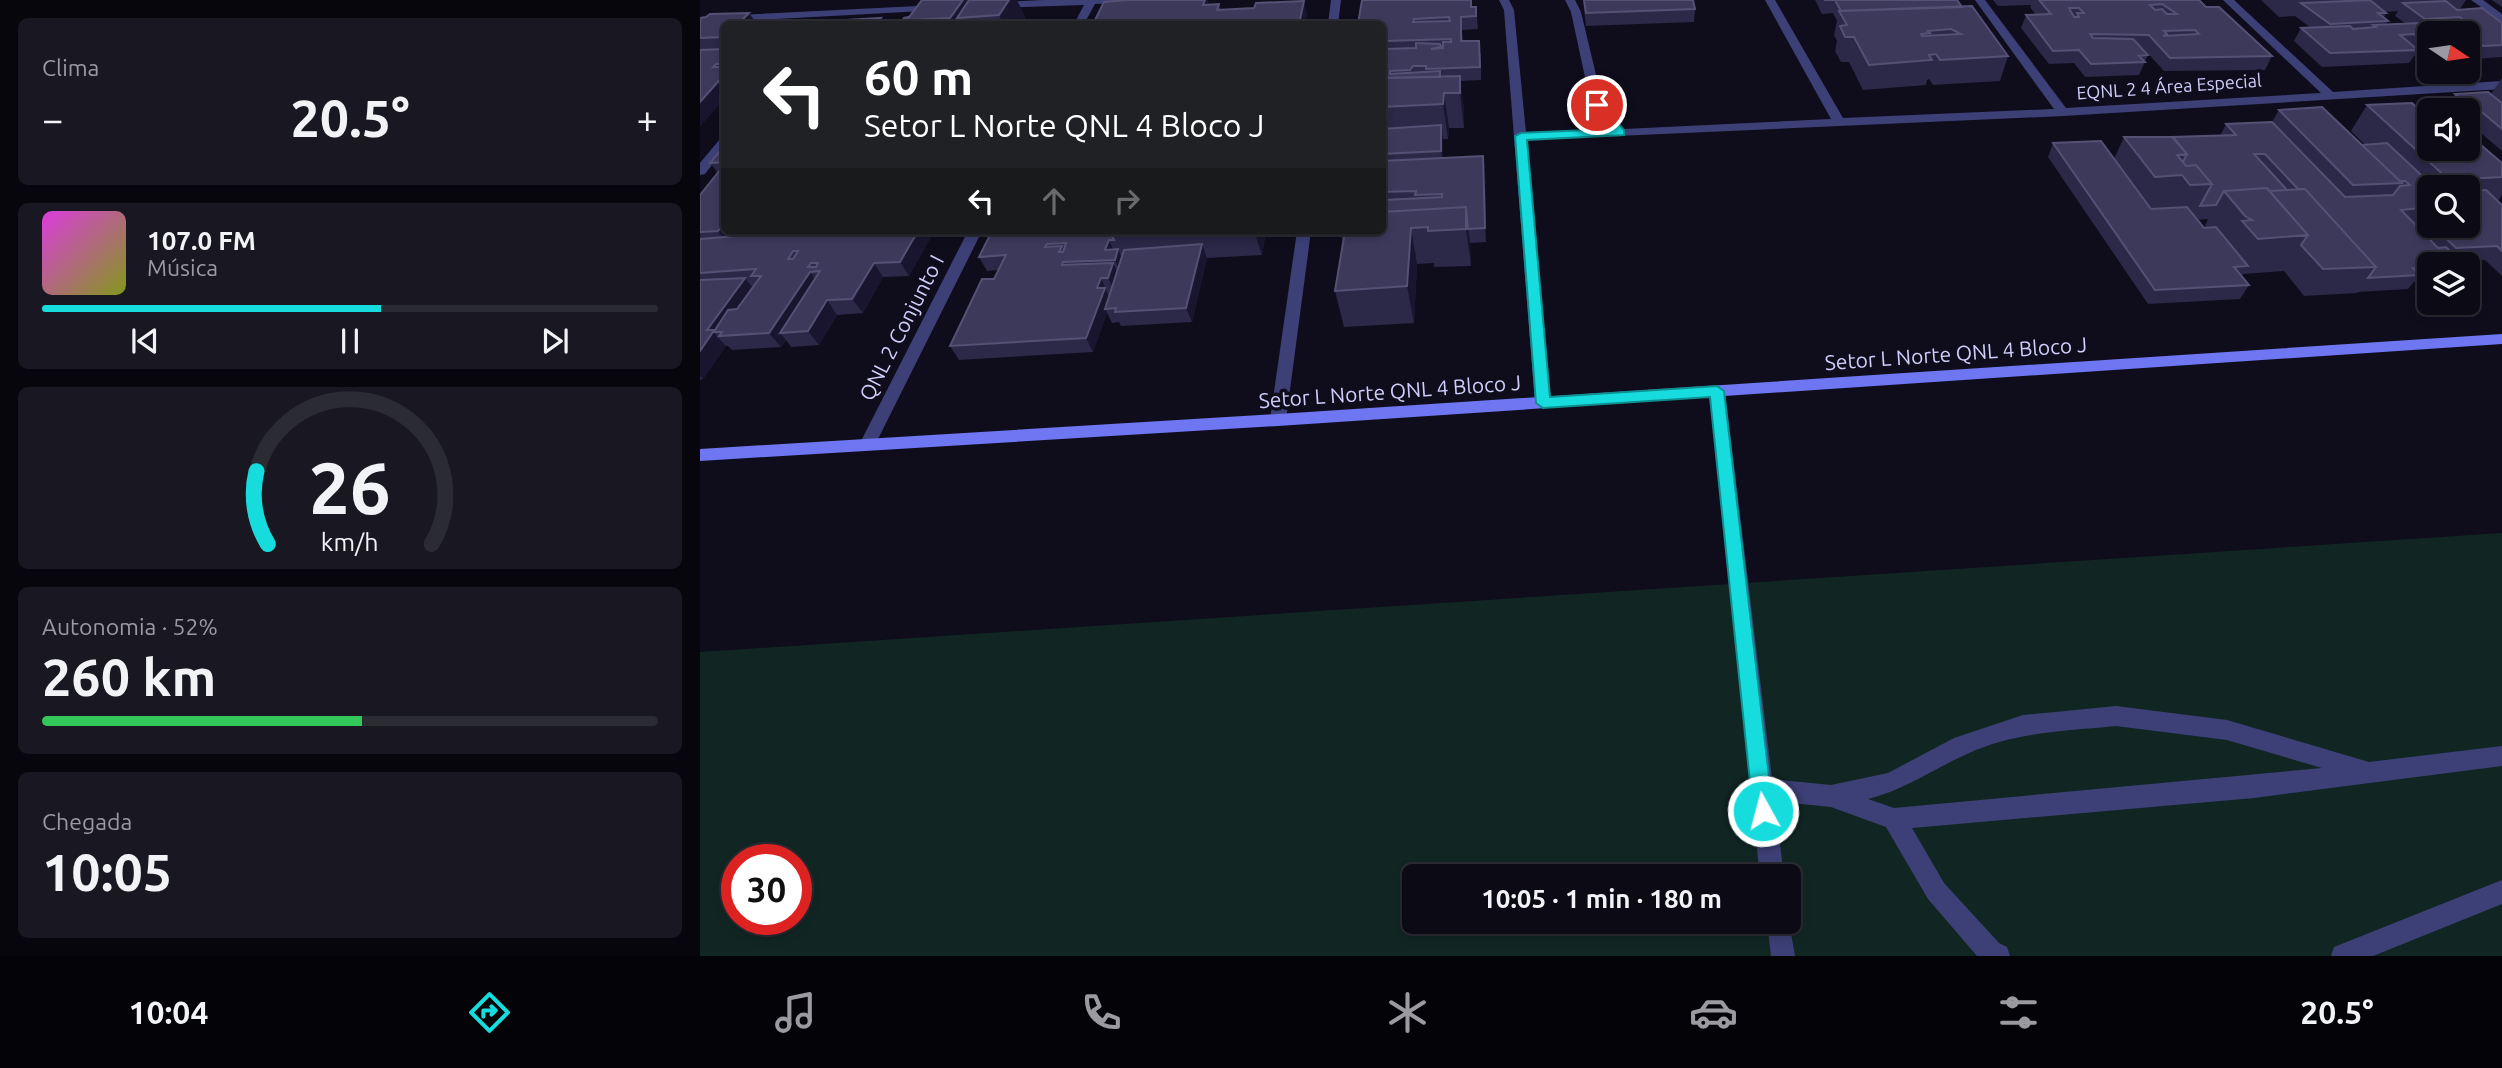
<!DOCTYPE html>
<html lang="pt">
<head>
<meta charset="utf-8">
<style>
	body { margin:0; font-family:Ubuntu,sans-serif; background:#191822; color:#f1f3f6; height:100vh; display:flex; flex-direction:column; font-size:26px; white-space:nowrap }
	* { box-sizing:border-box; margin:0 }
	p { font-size:23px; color:#9a9aa0 }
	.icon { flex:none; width:38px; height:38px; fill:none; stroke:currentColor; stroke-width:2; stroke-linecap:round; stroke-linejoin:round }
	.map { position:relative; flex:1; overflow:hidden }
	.details { display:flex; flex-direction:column; gap:18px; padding:18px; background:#06060c; width:700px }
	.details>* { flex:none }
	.top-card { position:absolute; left:21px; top:21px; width:665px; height:214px; border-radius:10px; box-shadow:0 4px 10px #0003,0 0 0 2px #2b2b34; background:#202124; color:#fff; overflow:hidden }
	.needle { width:46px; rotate:103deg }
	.fabs { position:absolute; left:1717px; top:21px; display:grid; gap:14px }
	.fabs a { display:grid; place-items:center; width:63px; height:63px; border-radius:10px; background:#0b0a15; box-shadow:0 4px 10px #0003,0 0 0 2px #2b2b34; font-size:35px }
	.speed { position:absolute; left:21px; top:844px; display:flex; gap:14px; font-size:35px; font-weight:700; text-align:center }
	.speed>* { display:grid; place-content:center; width:91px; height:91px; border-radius:50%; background:#0b0a15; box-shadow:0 4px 10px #0003,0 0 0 2px #2b2b34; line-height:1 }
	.speed .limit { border:10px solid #d22; background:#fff; color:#111 }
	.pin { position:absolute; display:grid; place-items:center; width:60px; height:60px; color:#fff; margin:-30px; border:4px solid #fff; border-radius:50%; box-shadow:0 2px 7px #0007 }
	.me { position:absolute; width:77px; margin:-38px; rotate:353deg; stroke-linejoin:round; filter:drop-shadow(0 0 5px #0008) }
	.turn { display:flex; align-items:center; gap:24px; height:147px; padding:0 28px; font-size:32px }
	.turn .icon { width:91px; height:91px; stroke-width:2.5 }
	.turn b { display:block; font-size:49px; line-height:60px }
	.lanes { display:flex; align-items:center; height:66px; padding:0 28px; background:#0003; justify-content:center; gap:35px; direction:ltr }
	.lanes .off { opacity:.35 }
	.big { font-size:52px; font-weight:600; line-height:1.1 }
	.details .widget { flex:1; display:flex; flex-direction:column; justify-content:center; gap:10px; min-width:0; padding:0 24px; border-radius:10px; background:#191822 }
	.details .dial { align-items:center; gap:0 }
	.dial svg { height:182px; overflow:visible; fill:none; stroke:#2b2b34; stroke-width:7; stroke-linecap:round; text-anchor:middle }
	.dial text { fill:#f1f3f6; stroke:none }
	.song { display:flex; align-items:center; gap:21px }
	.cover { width:84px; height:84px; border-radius:10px; background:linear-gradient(135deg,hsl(300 70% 55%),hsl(70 70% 35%)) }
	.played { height:7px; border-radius:4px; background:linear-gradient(90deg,#16dcde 55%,#2b2b34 55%) }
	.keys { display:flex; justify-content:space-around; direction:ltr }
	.heat { display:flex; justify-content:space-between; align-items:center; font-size:38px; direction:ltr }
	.charge { height:10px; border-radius:5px; background:linear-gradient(90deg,#34c759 52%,#2b2b34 0) }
	.trip { position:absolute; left:702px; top:864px; width:399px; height:70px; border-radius:10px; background:#0b0a15; box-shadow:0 4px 10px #0003,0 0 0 2px #2b2b34; font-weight:600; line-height:70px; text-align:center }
	.tab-bar { display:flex; height:112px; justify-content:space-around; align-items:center; background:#040408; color:#9a9aa0 }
	.tab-bar .icon { width:49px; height:49px }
	.tab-bar .active { color:#16dcde }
	.tab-bar b { font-size:32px; color:#f1f3f6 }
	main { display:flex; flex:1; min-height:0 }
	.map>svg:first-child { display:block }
	.green { fill:#112623; fill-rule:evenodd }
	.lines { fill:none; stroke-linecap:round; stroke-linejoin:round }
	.lane { fill:#3d4077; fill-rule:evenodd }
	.street { fill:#3d4077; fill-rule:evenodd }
	.secondary { fill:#6e76f1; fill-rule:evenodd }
	.wall { fill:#2b2848; fill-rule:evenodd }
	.shaded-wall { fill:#19152f }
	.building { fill:#3d395b; stroke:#545174; stroke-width:2; fill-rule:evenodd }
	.route { fill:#16dcde; stroke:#0e8f90; stroke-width:2 }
	.labels { text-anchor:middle; stroke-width:7; stroke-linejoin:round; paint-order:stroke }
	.far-street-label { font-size:18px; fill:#cfcefa; stroke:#0f0d1c }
	.street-label { font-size:21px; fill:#cfcefa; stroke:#0f0d1c }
</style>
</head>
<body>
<main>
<section class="details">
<div class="widget"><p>Clima</p>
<div class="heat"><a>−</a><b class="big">20.5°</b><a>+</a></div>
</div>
<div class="widget">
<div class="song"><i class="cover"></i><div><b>107.0 FM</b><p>Música</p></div></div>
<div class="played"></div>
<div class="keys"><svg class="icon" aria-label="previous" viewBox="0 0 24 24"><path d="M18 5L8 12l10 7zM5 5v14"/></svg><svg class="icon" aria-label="pause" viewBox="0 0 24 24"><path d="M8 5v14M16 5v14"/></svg><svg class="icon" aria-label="next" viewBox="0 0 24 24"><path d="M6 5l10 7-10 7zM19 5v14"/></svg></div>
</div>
<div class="widget dial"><svg viewBox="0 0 100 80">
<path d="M14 69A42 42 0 1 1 86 69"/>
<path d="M14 69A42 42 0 0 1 9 37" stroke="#16dcde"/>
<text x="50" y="56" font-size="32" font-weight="700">26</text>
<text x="50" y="72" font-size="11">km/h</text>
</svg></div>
<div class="widget"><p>Autonomia · 52%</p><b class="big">260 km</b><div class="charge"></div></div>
<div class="widget"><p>Chegada</p><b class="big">10:05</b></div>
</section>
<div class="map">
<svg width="1802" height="956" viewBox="0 0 1802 956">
	<rect width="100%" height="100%" fill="#0f0d1c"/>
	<path class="green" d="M1802 533V956H0V652ZM37 859H96V919H37ZM714 877H1088V922H714Z"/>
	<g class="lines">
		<path class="lane" d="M1416 706 1527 720 1669 762 1802 746V766L1554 798 1212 828 1244 883 1299 943 1307 947 1310 956H1277L1228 899 1186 827 1131 807 1060 800 1052 797 1049 789 1052 781 1060 778 1131 785 1188 773 1254 738 1323 715ZM1416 726 1527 740 1622 768 1194 808 1168 799C1205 790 1233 769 1267 754 1314 732 1365 731 1416 726Z
			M1802 880V904L1673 956H1631L1634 947Z"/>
		<path class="street" d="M344 0H428L423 3 395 4 384 24H374L384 5 298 8 293 5 298 2Z
			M631 0H641L638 24H628Z
			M799 0H809L814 10 826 133 911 129 891 105 871 12 865 0H875L881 12 903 104 924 129 1131 119 1065 0H1075L1143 118 1354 109 1275 0H1285L1366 108 1621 93 1523 0H1534L1633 92 1802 81V89L1363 116 827 140 851 403 843 409 835 403 804 10Z
			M1771 0H1783L1802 14V22Z
			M238 5 242 6V10L0 23V17Z
			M24 138V149L5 174 0 175V163L20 139Z
			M268 231H282L176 443 168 449 162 447 160 443Z
			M597 231H611L586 420 578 426 570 420Z
			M1017 385 1025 391 1084 877H1060L1009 391Z
			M1088 916 1095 956H1071L1067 922H1088Z"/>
		<path class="secondary" d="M1802 334V344L578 426 0 461V449L578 414Z"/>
	</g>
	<path class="wall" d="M317 0 328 24H126L201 22 204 18Z
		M883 0H993L995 9 994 22 886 26Z
		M1115 0H1257L1262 7 1308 56 1300 81 1233 85 1229 79 1227 80 1226 85 1163 90 1149 62H1141L1135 51 1137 41 1134 35 1137 21 1133 13 1122 14Z
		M1293 0H1499L1506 7 1572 56 1565 70 1464 71 1443 48H1442L1448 55 1439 75 1385 77 1374 63 1349 64 1321 28 1326 15H1336L1330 7 1331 5 1298 6Z
		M1561 0H1766L1760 9H1756L1802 23V57L1774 59 1770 56 1768 59V33H1729V61L1723 62 1715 55 1709 63 1622 67 1594 41 1601 28H1611L1595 16 1579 17ZM1698 11 1695 16 1705 23 1686 24 1688 21 1684 17 1686 13 1685 12Z
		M1792 0H1802V7Z
		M519 4 521 10 607 14 605 24H393L510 5Z
		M772 7H776L778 29 762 30 763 41 781 54V80L760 81 764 111V128H749L748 139H743V158L783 156 785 170 786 242 770 243 771 266 734 267V263L717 264 714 323 644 327 635 291 643 242 640 231H682V24Z
		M0 18 24 24V99L0 126Z
		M1802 78V151L1768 122V110H1749L1746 108 1755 94H1791Z
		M1667 105 1729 149 1802 163V195L1798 201 1802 205V276L1785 260 1760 261 1729 264V281L1714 282 1708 289 1658 292 1657 293 1604 296 1584 271 1543 274 1542 276 1549 285 1540 299 1448 304 1348 157 1353 143 1414 159 1424 137H1473L1520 136 1526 124 1572 122 1579 110 1662 145H1665L1651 131ZM1729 187H1768V226H1729ZM1508 219 1504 228 1497 220Z
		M24 146V231H234L209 276 183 277 163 313 137 315 119 345 91 347 86 340 81 347 32 350 28 346H26L3 379 0 380V195L18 173 10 163Z
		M292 231H566L562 255 507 258 492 322 421 326 419 322 412 323 407 313 393 352 259 360 250 346 294 279 298 270 287 271 279 257Z"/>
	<path class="shaded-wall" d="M263 0H271L257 18 260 24H253L250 18Z
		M309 0H317L328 24H303L299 15Z
		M505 0H508L510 8 503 5Z
		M604 1 607 14 605 24H599Z
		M49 13 57 24H38Z
		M24 75V99L0 126V102Z
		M760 76 764 111V128L760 93Z
		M744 93 749 128 748 139 743 104Z
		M741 125 743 139V164L741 151Z
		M783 156 785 170 786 242 785 228Z
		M766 207 770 243 771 266 766 229Z
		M23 225 24 227V231H27L34 239 29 245 18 231Z
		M711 228 717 264 714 323 707 286Z
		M43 231H95L54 244Z
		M218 231H234L209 276 200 262Z
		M554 231H566L562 255Z
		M409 240 415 254 405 250Z
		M502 244 507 258 492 322 486 308Z
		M418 249 424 263 421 274 415 260Z
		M174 263 183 277 163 313 152 299Z
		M413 263 420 277 415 292 408 278Z
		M110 272 120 286 80 333 86 340 81 347 69 333Z
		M45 278 56 292 22 332H13L26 346 3 379 0 376V351L7 330Z
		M401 278 411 302 405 309 407 313 393 352 386 338 397 288Z
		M127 300 137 315 119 345 108 331Z"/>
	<path class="building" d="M222 0H263L250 18 207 20Z
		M269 0H309L299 15 257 18Z
		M428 0H505L503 5 519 4 517 10 554 8 556 3 604 1 599 24H569L571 22 522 23V24H393L404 2Z
		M662 0H771V7H776V16L761 17V41H779L780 67 726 69V66H713L710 70 690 71V74L740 71V77L682 78V24H658ZM749 17 750 21 713 22 714 19ZM751 39V42H743V48L731 49 741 47 740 44 716 43V48L685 49 686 41Z
		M884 0H993L995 9 886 13Z
		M1124 0H1257L1262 7 1141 11 1135 0Z
		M1339 0H1499L1506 7H1519L1572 56 1470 58 1449 35 1390 34 1393 38 1433 39 1448 55 1439 56 1445 62 1391 64 1379 50 1353 51 1326 15 1351 14ZM1462 4 1477 14H1467L1462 9 1455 10 1450 5ZM1369 8H1379L1384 13H1377L1379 17H1374ZM1495 30 1499 34 1463 36 1467 34 1464 31Z
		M1670 0 1686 13H1678L1688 21 1630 24 1601 3Z
		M1746 1 1757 10 1782 8 1802 23V45L1783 46 1776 40 1770 41 1777 46H1768V33H1729V46L1714 34 1700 35 1718 50 1630 53 1601 28 1650 26 1653 29 1676 27 1673 25 1764 21 1760 17 1725 19 1703 3Z
		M1272 6 1308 56 1240 60 1236 54 1229 55 1232 60 1169 65 1154 37H1145L1140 26 1147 25 1139 11ZM1251 29 1261 34 1222 36 1221 34 1230 33 1228 31Z
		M49 13 38 24H24V37L0 38V18L6 17 10 14Z
		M209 17 207 20 210 24H126L129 21 181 18 177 23 201 22 204 18Z
		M24 49V64H16L13 67H24V75L0 102V50Z
		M760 76V93H744L743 104 682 107V78Z
		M1788 92 1802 103V129L1777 108 1773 109 1755 94Z
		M1712 103 1729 119V149H1768V134L1802 163V177L1749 180 1667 105Z
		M1622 107 1702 183 1653 185 1579 110Z
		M1572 122 1645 197 1693 195 1700 186 1710 185 1705 181H1700L1662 145 1687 143 1734 187H1729V222L1720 212H1724L1720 208 1701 210 1738 248 1746 247 1763 264H1729V267L1713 268 1719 275 1668 278 1676 267 1605 189H1598L1565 154H1554L1587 190 1569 191 1567 188 1524 191 1516 205 1500 206 1512 184 1496 165 1486 166 1483 162 1487 154 1473 137 1536 135 1526 124Z
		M741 125V151L682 154V129Z
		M1424 137H1472L1487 154 1477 155 1486 166 1496 165 1512 184 1490 185 1482 175 1455 177Z
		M1401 141 1451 209 1487 207 1504 228 1516 227 1548 266 1534 267 1549 285 1455 290 1353 143Z
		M24 146V162L10 163Z
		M783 156 785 228 768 229 766 207 682 212V197L686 196 685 200 742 197V194L715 195 716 191 682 192V161Z
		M24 165V225H23L18 231 0 232V195Z
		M1567 188 1608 235 1558 239 1542 221 1552 220 1545 216 1524 191Z
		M1605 189 1676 267 1623 269 1601 245 1608 235 1569 191Z
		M1786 190 1802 205V251L1797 246 1756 248 1733 226H1768V191Z
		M766 207V229L728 231V227L711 228 707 286 635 291 645 231H682V212Z
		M85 231H218L200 262 174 263 152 299 127 300 108 331 80 333 120 271 110 272 69 333 19 336 22 332H13L0 351V280L45 278 7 330H15L28 310 37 309 61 276H51L56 269 0 273V239L85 232ZM93 251H98L93 259H88ZM111 263H118L116 267H108Z
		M292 231H414L412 236 414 240H409L405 250 418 249 415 260 363 262 362 265 413 263 408 278H401L397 288H405L386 338 250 346 282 279H294L306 255 279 257ZM366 243 363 252H359L362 246 345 247 347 244Z
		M414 231H512L412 236Z
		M502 244 486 308 415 312 416 308 405 309 424 250Z"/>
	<path class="route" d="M893 102H901L924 130V135L827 140 850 397 1017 386 1024 391 1073 811 1070 818 1063 821 1056 818 1053 811 1010 397 843 408 836 403 815 136 821 133 911 129 892 105Z"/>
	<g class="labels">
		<g class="far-street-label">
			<text transform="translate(1469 87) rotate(-4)" y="6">EQNL 2 4 Área Especial</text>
		</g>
		<g class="street-label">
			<text transform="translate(202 328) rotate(-63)" y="7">QNL 2 Conjunto I</text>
			<text transform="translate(1256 354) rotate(-4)" y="7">Setor L Norte QNL 4 Bloco J</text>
			<text transform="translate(690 392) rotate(-4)" y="7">Setor L Norte QNL 4 Bloco J</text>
		</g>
	</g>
</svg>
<div class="fabs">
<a><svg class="needle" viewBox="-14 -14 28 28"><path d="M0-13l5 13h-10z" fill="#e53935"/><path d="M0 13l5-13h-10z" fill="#9a9aa0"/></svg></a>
<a><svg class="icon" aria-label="sound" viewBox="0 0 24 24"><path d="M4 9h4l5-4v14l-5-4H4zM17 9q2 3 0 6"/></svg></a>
<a><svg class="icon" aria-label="search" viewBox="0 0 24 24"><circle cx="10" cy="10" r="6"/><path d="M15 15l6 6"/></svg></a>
<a><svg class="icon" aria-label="layers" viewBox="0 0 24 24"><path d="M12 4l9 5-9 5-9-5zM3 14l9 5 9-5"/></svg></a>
</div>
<div class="speed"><div class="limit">30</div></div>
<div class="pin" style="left:897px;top:105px;background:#d93025"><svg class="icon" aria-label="arrive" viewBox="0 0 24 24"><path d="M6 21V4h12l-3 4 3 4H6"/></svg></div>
<svg class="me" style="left:1063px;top:811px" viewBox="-20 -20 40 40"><circle r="17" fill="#16dcde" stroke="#fff" stroke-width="3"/><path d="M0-11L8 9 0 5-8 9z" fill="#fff"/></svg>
<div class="trip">10:05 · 1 min · 180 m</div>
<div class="top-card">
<div class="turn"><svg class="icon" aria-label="left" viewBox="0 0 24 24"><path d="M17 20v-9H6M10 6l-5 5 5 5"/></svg><div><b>60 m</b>Setor L Norte QNL 4 Bloco J</div></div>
<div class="lanes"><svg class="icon" aria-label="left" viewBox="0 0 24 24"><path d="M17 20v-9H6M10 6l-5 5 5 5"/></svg><svg class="icon off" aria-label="ahead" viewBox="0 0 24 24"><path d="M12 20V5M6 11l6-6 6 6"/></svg><svg class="icon off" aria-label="right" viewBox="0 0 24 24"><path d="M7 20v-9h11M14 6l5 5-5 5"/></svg></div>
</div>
</div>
</main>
<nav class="tab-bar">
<b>10:04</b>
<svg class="icon active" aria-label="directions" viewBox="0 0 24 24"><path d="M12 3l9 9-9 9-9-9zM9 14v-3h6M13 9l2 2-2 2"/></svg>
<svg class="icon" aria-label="music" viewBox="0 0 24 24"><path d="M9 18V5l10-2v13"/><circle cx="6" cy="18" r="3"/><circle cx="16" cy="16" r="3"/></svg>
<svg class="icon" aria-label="phone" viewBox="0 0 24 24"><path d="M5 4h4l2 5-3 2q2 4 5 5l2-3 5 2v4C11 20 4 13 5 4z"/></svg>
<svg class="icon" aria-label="climate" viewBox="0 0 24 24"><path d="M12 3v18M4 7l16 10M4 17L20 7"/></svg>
<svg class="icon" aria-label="car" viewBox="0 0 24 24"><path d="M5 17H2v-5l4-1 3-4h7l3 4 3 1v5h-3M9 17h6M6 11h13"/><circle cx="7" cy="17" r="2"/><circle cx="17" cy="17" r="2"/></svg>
<svg class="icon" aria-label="filters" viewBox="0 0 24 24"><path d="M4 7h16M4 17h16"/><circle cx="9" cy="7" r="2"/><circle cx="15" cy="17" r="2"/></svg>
<b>20.5°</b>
</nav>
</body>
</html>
